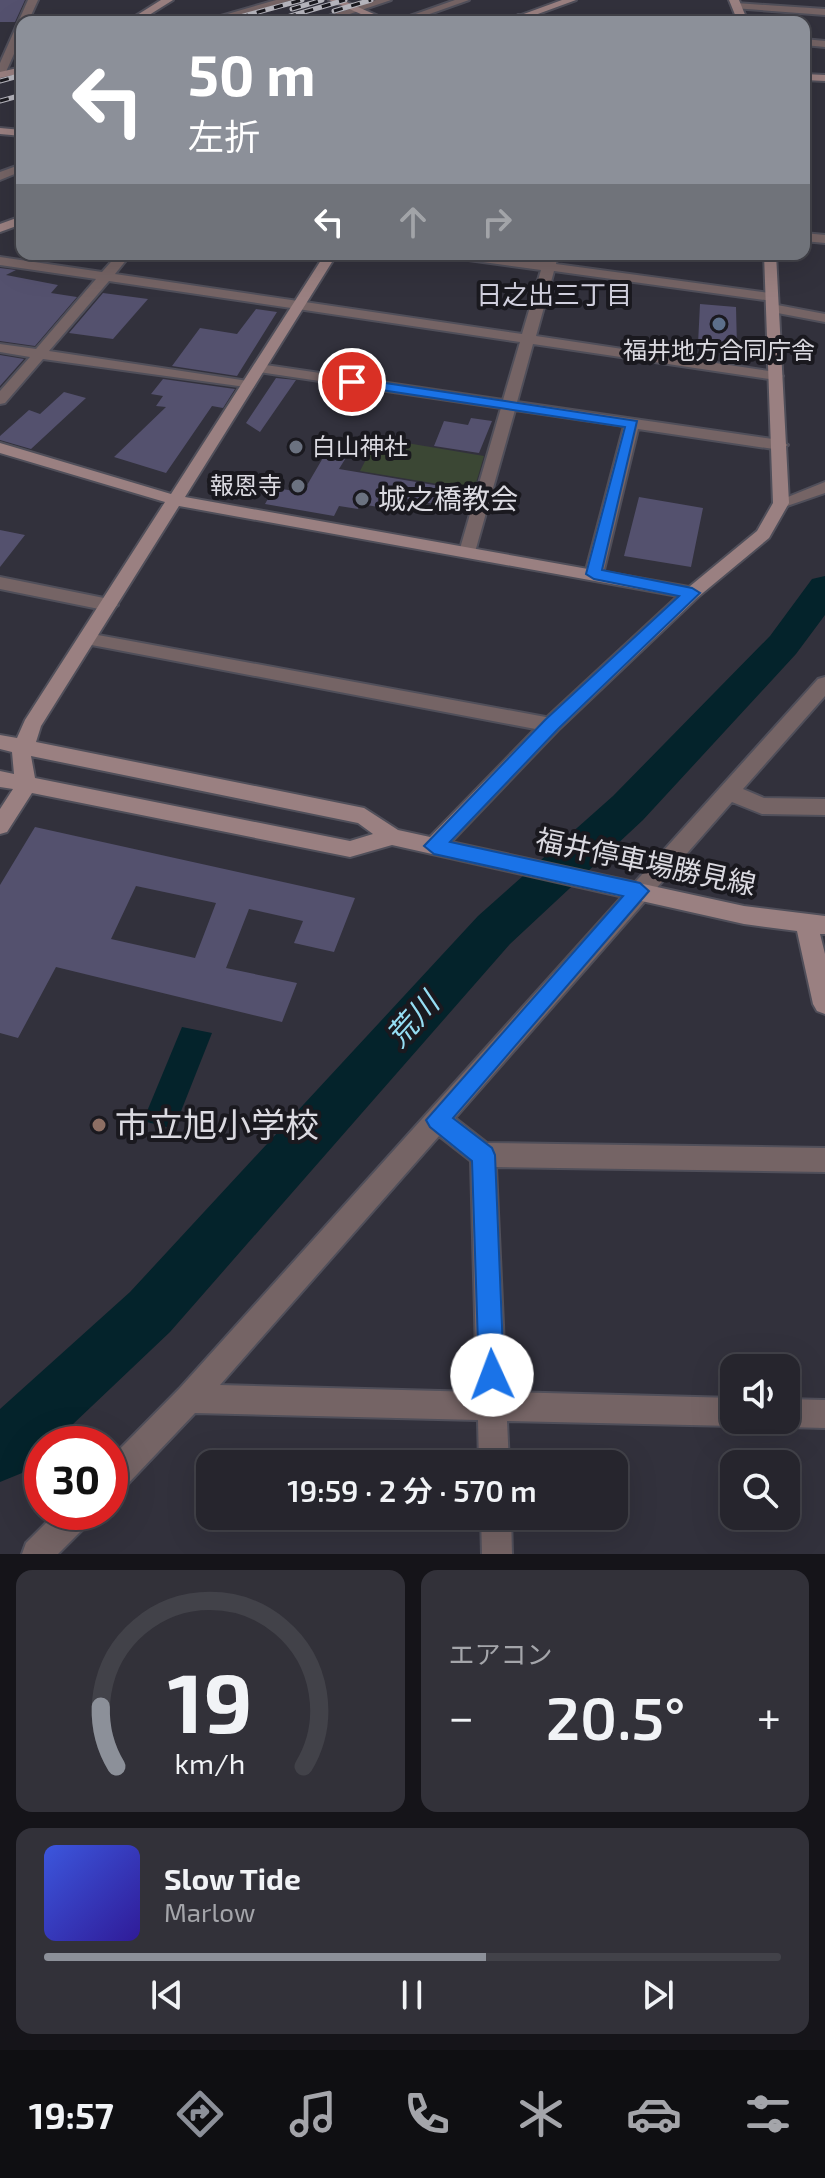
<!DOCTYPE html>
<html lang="ja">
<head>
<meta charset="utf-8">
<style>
	body { margin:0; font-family:"Exo 2","Noto Sans JP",sans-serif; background:#323139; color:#f1f3f6; height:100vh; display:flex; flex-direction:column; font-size:30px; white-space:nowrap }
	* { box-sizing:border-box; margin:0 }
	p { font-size:26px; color:#a4a5aa }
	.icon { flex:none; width:44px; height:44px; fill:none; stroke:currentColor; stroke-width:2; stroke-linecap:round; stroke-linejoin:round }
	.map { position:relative; height:1554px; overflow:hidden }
	.details { display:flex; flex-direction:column; gap:16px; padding:16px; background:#151419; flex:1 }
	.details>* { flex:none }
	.guide { position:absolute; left:16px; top:16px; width:794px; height:244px; border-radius:16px; box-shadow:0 8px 32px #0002,0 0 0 2px #424249; background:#8c9099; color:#fff; overflow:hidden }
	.fabs { position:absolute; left:720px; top:1354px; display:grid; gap:16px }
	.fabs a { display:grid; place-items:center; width:80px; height:80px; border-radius:16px; background:#26252d; box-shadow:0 8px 32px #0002,0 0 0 2px #424249; font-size:40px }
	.speed { position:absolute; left:24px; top:1426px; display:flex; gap:16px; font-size:40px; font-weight:700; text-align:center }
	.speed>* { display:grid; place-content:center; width:104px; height:104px; border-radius:50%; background:#26252d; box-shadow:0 8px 32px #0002,0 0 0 2px #424249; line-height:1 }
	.speed .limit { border:12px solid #d22; background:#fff; color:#111 }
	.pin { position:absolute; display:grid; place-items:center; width:68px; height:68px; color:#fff; margin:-34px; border:4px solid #fff; border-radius:50%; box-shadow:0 2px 8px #0007 }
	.me { position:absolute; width:88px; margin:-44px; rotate:358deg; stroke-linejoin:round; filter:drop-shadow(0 0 6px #0008) }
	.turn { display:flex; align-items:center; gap:28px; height:168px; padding:0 40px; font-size:36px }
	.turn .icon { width:104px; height:104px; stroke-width:2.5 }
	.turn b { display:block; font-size:56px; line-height:68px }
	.lanes { display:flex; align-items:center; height:76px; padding:0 40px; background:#0003; justify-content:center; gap:40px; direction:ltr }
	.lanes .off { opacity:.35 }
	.big { font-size:60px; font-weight:600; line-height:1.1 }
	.details .tile { flex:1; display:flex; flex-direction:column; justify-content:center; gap:12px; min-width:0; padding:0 28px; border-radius:16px; background:#323139 }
	.details .dial { align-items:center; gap:0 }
	.dial svg { height:208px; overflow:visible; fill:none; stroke:#424249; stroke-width:7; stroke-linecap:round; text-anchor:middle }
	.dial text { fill:#f1f3f6; stroke:none }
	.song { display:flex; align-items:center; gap:24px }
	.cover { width:96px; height:96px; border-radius:12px; background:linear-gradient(135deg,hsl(230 70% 55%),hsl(250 70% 35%)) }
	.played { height:8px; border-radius:4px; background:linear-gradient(90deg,#8c9099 60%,#424249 60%) }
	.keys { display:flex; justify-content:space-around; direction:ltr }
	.heat { display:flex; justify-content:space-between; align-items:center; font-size:44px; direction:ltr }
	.details .tiles { flex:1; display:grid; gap:16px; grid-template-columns:1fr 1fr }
	.tile:last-child { grid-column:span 2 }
	.trip { position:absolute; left:196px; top:1450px; width:432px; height:80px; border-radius:16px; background:#26252d; box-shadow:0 8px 32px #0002,0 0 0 2px #424249; font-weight:600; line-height:80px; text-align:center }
	.tab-bar { display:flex; height:128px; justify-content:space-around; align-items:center; background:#0f0f12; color:#a4a5aa }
	.tab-bar .icon { width:56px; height:56px }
	.tab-bar .selected { color:#8c9099 }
	.tab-bar b { font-size:36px; color:#f1f3f6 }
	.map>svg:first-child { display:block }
	.green { fill:#3b4734 }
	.water { fill:#04232b }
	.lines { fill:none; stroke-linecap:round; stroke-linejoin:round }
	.river { fill:#04232b; fill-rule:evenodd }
	.building { fill:#54516e; fill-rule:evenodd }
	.street-casing { stroke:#504f5a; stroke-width:4 }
	.secondary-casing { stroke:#504f5a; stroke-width:4 }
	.street { fill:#756465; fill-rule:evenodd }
	.secondary { fill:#9a8081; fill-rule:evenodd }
	.rail-casing { stroke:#b6b5bd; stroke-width:5 }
	.rail { stroke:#1a191f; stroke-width:3; stroke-dasharray:9; stroke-linecap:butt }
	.route { fill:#1a73e8; stroke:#114b97; stroke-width:2 }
	.service-dot { fill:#5c6f8a; stroke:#1a191f; stroke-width:3 }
	.worship-dot { fill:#6b7280; stroke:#1a191f; stroke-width:3 }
	.education-dot { fill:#8d6e63; stroke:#1a191f; stroke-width:3 }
	.labels { text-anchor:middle; stroke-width:8; stroke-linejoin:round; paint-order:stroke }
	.far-poi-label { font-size:24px; fill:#dbdae1; stroke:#1a191f }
	.far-neighbourhood-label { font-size:26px; fill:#d1d0de; stroke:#1a191f }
	.poi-label { font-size:28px; fill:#dbdae1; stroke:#1a191f; text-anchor:start }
	.street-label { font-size:28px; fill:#dbdae1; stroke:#1a191f }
	.water-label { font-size:30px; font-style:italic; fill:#95ddf3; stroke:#1a191f }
	.near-poi-label { font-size:34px; fill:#dbdae1; stroke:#1a191f; text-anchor:start }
</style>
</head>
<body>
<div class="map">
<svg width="825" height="1554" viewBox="0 0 825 1554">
	<rect width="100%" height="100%" fill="#32313c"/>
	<path class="green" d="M377 438 484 456 474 490 360 471Z"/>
	<path class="water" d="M182 1027 212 1033 174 1129 143 1121Z"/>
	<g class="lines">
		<path class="river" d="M825 576V615L796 654 643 820 510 944 170 1332 52 1444H42V1454L22 1473 0 1482V1409L130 1292 478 916 613 796 770 636 812 579Z"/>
	</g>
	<path class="building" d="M0 0H25L15 22H0Z
		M0 268 16 270 6 275 58 285 51 293 77 297 35 346 0 341Z
		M103 293 148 299 113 339 69 333Z
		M700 304 736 307 737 348 698 344Z
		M256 309 277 312 237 376 172 366 200 328 237 334Z
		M0 355 24 359 0 386Z
		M276 378 296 380 260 432 246 423Z
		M163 379 235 389 223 408 212 406 166 473 114 457 166 407 156 406 163 396 151 394Z
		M64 392 86 398 31 449 0 440V436L29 410 40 414Z
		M471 418 492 421 479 453 434 446 444 421 468 425Z
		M334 439 355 443 339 469 452 488 444 506 403 498 397 510 360 504 358 509 339 506 334 516 265 504 274 488 303 492Z
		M639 497 703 508 691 567 624 556Z
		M0 530 25 535 0 567Z
		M35 827 355 898 334 952 294 943 303 921 249 909 226 968 297 983 282 1022 56 967 18 1038 0 1033V885ZM136 886 216 903 195 958 111 939Z"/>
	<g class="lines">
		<g class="street-casing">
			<path id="street" d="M28 0H38L28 22H22V36L5 74 0 77V63Z
				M276 0H292L216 22H200Z
				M376 0H391L326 22H311Z
				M455 0H469L407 22H393Z
				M736 3 825 9V15L733 8Z
				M518 15 563 19 568 22 515 20Z
				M804 39 825 41V47L804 45Z
				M22 164V171L0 180V172Z
				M804 233 825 235V243L804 241Z
				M118 254H131L115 274 522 334 541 270 454 258 448 254H482L543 262 546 254H558L556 264 777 294V300L772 301 554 271 536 336 776 372 783 376 776 380 533 344 517 402 780 440 788 445 780 450 638 429 603 574 594 580 585 574 624 426 515 410 475 552 467 557 461 556 459 552 501 408 259 372 252 368 259 364 503 400 520 342 109 281 49 351 248 381 255 385 253 388 43 359 5 403 0 404V391L30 357 0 352V344L36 349 96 279 0 265V257L102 272Z
				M772 304 825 314V322L767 311V305Z
				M825 482V493L781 508 773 503Z
				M0 577 109 599 118 605 109 611 0 589Z
				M87 633 551 718 561 725 551 732 81 643 78 639 81 635Z
				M825 677V696L743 789 764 798 825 799V815L762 814 732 802 455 1118 487 1143 825 1148V1172L496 1167 506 1392 734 1398V1420L744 1422 734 1426 507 1421 509 1464H479L478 1420 195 1413 121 1491 110 1495V1459L179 1389 818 679ZM439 1136 471 1161 477 1392 220 1385Z
				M786 1399 825 1400V1428L786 1427 776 1423 774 1420H786Z
				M57 1512H93L89 1523 58 1554H22L26 1543Z
				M481 1516H511L512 1554H482Z"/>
		</g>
		<g class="secondary-casing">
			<path id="secondary" d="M161 0H173L138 22H126Z
				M329 0H342L392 22H379Z
				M562 0H576L516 22H502Z
				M729 0H739L748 22H738Z
				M22 67V73L0 78V72Z
				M804 74 825 75V81L804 80Z
				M0 128 22 130V136L0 134Z
				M22 216V224L0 232V224Z
				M325 254H337L185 497 689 587 757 531 773 503 764 254H776L789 503 769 538 698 597 558 730 451 842 744 906 825 916V934H820L825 954V1014L817 1011 813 1004 797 931 744 924 392 845 350 857 32 793 7 832 0 834V809L13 789 0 787V771L14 774 12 752 0 749V735L17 738 25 720 165 502 0 453V443L171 494ZM179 506 678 596 544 720 430 837 398 830 364 808 36 742 41 726ZM31 756 358 823 373 834 350 841 35 778Z"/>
		</g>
		<use href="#street" class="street"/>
		<use href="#secondary" class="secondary"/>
		<g class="rail-casing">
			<path id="rail" d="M292 9 322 0
				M334 11 371 0
				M222 22 302 0
				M270 22 345 0
				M0 81 22 75
				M0 101 22 95"/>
		</g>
		<use href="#rail" class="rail"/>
	</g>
	<path class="route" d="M352 378 637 421 602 570 692 588 700 593 558 729 450 842 640 883 649 891 453 1118 492 1148 495 1155 504 1375 501 1384 492 1388 482 1384 479 1375 472 1161 430 1127 426 1120 623 896 434 854 424 846 545 720 679 596 594 579 586 574 625 427 348 385V379Z"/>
	<circle class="service-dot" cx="719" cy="324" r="8"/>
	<g class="worship-dot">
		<circle cx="296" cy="447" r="8"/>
		<circle cx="298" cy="486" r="8"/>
		<circle cx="362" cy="499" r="8"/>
	</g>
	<circle class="education-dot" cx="99" cy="1125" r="8"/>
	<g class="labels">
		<g class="far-poi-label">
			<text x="719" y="359">福井地方合同庁舎</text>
			<text x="312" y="455" text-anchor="start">白山神社</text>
			<text x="282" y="494" text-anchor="end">報恩寺</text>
		</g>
		<g class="far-neighbourhood-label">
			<text x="554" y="304">日之出三丁目</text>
		</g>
		<g class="poi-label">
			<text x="378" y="509">城之橋教会</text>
		</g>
		<g class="street-label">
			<text transform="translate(646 862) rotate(12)" y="10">福井停車場勝見線</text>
		</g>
		<g class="water-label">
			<text transform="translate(413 1020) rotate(-48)" y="10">荒川</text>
		</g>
		<g class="near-poi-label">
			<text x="115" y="1137">市立旭小学校</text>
		</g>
	</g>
</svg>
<div class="fabs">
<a><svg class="icon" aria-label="sound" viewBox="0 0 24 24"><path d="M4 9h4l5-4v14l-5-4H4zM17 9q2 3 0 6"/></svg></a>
<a><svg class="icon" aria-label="search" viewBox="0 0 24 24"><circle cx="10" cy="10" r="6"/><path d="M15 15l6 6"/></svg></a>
</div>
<div class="speed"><div class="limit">30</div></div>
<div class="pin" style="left:352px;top:382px;background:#d93025"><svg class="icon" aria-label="arrive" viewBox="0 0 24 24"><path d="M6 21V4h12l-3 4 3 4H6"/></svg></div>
<svg class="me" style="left:492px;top:1375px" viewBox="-20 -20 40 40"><circle r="19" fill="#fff"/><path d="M0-13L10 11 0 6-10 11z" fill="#1a73e8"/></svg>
<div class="trip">19:59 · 2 分 · 570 m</div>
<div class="guide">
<div class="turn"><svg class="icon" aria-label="left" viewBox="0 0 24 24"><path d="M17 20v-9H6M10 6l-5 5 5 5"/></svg><div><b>50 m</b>左折</div></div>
<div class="lanes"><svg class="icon" aria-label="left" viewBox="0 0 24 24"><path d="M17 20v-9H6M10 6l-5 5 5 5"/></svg><svg class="icon off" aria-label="ahead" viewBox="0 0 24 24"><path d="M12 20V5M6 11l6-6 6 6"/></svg><svg class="icon off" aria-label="right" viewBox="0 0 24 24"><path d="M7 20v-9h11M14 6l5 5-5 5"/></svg></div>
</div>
</div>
<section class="details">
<div class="tiles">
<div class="tile dial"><svg viewBox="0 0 100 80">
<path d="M14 69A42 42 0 1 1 86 69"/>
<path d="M14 69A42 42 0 0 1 8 46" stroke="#8c9099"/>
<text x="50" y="56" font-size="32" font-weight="700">19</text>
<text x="50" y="72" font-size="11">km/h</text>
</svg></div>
<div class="tile"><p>エアコン</p>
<div class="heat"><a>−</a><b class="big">20.5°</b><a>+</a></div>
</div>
<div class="tile">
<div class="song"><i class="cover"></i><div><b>Slow Tide</b><p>Marlow</p></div></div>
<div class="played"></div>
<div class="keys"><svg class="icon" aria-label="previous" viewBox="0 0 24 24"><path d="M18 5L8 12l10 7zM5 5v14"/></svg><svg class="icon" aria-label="pause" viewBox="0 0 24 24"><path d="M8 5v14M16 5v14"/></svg><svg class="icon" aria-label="next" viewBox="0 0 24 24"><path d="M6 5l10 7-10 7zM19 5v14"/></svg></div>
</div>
</div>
</section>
<nav class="tab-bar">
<b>19:57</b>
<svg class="icon selected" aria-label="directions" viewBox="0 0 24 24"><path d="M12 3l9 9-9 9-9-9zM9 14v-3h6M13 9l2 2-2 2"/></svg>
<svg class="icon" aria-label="music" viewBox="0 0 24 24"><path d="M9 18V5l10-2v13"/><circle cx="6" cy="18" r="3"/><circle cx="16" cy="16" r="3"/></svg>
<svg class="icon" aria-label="phone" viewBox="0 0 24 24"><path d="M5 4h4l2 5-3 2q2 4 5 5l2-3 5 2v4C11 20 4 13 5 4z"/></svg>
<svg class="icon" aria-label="climate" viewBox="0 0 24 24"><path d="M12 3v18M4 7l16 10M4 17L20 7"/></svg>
<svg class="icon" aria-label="car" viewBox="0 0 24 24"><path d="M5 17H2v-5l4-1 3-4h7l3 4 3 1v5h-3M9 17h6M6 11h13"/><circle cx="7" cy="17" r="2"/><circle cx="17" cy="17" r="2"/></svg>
<svg class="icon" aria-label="filters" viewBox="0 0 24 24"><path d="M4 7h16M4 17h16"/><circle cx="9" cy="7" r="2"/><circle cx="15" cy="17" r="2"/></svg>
</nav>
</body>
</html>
